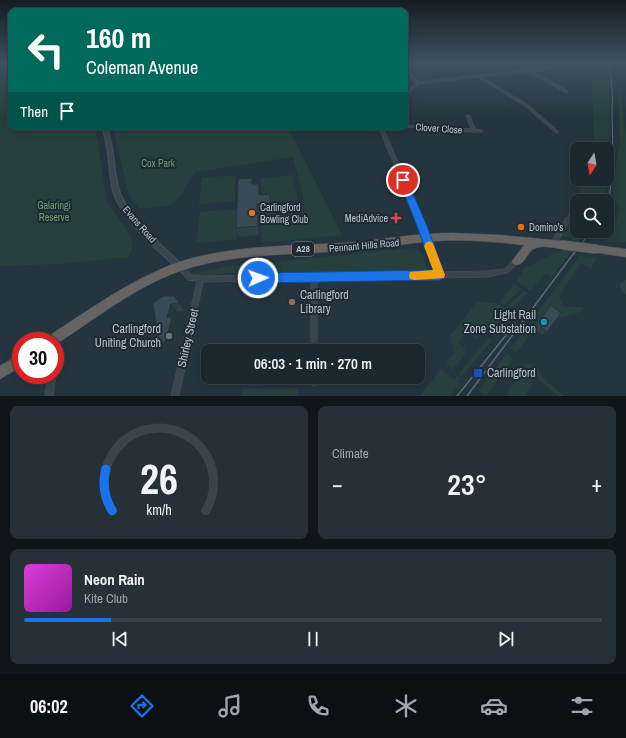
<!DOCTYPE html>
<html lang="en">
<head>
<meta charset="utf-8">
<style>
	body { margin:0; font-family:"Archivo Narrow",sans-serif; background:#253037; color:#f1f3f6; height:100vh; display:flex; flex-direction:column; font-size:15px; white-space:nowrap }
	* { box-sizing:border-box; margin:0 }
	p { font-size:13px; color:#a0a6aa }
	.icon { flex:none; width:22px; height:22px; fill:none; stroke:currentColor; stroke-width:2; stroke-linecap:round; stroke-linejoin:round }
	.map { position:relative; height:396px; overflow:hidden }
	.sheet { display:flex; flex-direction:column; gap:10px; padding:10px; background:#0f161a; flex:1 }
	.sheet>* { flex:none }
	.hud { position:absolute; left:8px; top:8px; width:400px; height:122px; border-radius:8px; box-shadow:0 2px 10px #0003,0 0 0 1px #3a444b; background:#00695c; color:#fff; overflow:hidden }
	.needle { width:26px; rotate:191deg }
	.tools { position:absolute; left:570px; top:142px; display:grid; gap:8px }
	.tools a { display:grid; place-items:center; width:44px; height:44px; border-radius:8px; background:#1c282f; box-shadow:0 2px 10px #0003,0 0 0 1px #3a444b; font-size:20px }
	.speed { position:absolute; left:12px; top:332px; display:flex; gap:8px; font-size:20px; font-weight:700; text-align:center }
	.speed>* { display:grid; place-content:center; width:52px; height:52px; border-radius:50%; background:#1c282f; box-shadow:0 2px 10px #0003,0 0 0 1px #3a444b; line-height:1 }
	.speed .limit { border:6px solid #d22; background:#fff; color:#111 }
	.pin { position:absolute; display:grid; place-items:center; width:34px; height:34px; color:#fff; margin:-17px; border:2px solid #fff; border-radius:50%; box-shadow:0 1px 4px #0007 }
	.me { position:absolute; width:44px; margin:-22px; rotate:88deg; stroke-linejoin:round; filter:drop-shadow(0 0 3px #0008) }
	.turn { display:flex; align-items:center; gap:14px; height:84px; padding:0 12px; font-size:18px }
	.turn .icon { width:52px; height:52px; stroke-width:2.5 }
	.turn b { display:block; font-size:28px; line-height:34px }
	.then { display:flex; align-items:center; height:38px; padding:0 12px; background:#0003; gap:8px; font-size:15px }
	.big { font-size:30px; font-weight:600; line-height:1.1 }
	.sheet .card { flex:1; display:flex; flex-direction:column; justify-content:center; gap:6px; min-width:0; padding:0 14px; border-radius:8px; background:#253037 }
	.sheet .dial { align-items:center; gap:0 }
	.dial svg { height:104px; overflow:visible; fill:none; stroke:#3a444b; stroke-width:7; stroke-linecap:round; text-anchor:middle }
	.dial text { fill:#f1f3f6; stroke:none }
	.song { display:flex; align-items:center; gap:12px }
	.cover { width:48px; height:48px; border-radius:6px; background:linear-gradient(135deg,hsl(300 70% 55%),hsl(300 70% 35%)) }
	.played { height:4px; border-radius:2px; background:linear-gradient(90deg,#1a73e8 15%,#3a444b 15%) }
	.keys { display:flex; justify-content:space-around; direction:ltr }
	.heat { display:flex; justify-content:space-between; align-items:center; font-size:22px; direction:ltr }
	.sheet .tiles { flex:1; display:grid; gap:10px; grid-template-columns:1fr 1fr }
	.card:last-child { grid-column:span 2 }
	.trip { position:absolute; left:201px; top:344px; width:224px; height:40px; border-radius:8px; background:#1c282f; box-shadow:0 2px 10px #0003,0 0 0 1px #3a444b; font-weight:600; line-height:40px; text-align:center }
	.tab-bar { display:flex; height:64px; justify-content:space-around; align-items:center; background:#0b1013; color:#a0a6aa }
	.tab-bar .icon { width:28px; height:28px }
	.tab-bar .on { color:#1a73e8 }
	.tab-bar b { font-size:18px; color:#f1f3f6 }
	.map>svg:first-child { display:block }
	.green { fill:#27403e }
	.lines { fill:none; stroke-linecap:round; stroke-linejoin:round }
	.minor-casing { stroke:#46525b; stroke-width:1 }
	.tertiary-casing { stroke:#46525b; stroke-width:2 }
	.trunk-casing { stroke:#44515a; stroke-width:1 }
	.minor { fill:#39464f; fill-rule:evenodd }
	.tertiary { fill:#39464f; fill-rule:evenodd }
	.trunk { fill:#666462; fill-rule:evenodd }
	.tram-far1 { stroke:#5b6b76; stroke-width:1 }
	.tram { stroke:#5b6b76; stroke-width:1.5 }
	.trunk-bridge-casing { stroke:#44515a; stroke-width:10; stroke-linecap:butt }
	.trunk-bridge { stroke:#666462; stroke-width:9 }
	.wall { fill:#2f4049 }
	.shaded-wall { fill:#26343c }
	.building { fill:#374a55; stroke:#26343c }
	.route { fill:#1a73e8; stroke:#114b97 }
	.slow { fill:#f59e0b }
	.food-dot { fill:#e8710a; stroke:#1e2b34; stroke-width:1.5 }
	.health-dot { fill:#e0444e; stroke:#1e2b34; stroke-width:1.5 }
	.education-dot { fill:#8d6e63; stroke:#1e2b34; stroke-width:1.5 }
	.culture-dot { fill:#0f9aa8; stroke:#1e2b34; stroke-width:1.5 }
	.worship-dot { fill:#6b7280; stroke:#1e2b34; stroke-width:1.5 }
	.transit-dot { fill:#1a4fb4; stroke:#1e2b34; stroke-width:1.5 }
	.labels { text-anchor:middle; stroke-width:4; stroke-linejoin:round; paint-order:stroke }
	.shield { fill:#1e2b34; stroke:#88949d; stroke-width:1 }
	.shield-label { font-size:9px; font-weight:bold; fill:#b6c1ca }
	.street-label { font-size:10px; fill:#b6c1ca; stroke:#1e2b34 }
	.park-label { font-size:10px; fill:#6d9a6f; stroke:#1e2b34 }
	.poi-label { font-size:10px; fill:#b6c1ca; stroke:#1e2b34; text-anchor:start }
	.near-poi-label { font-size:12px; fill:#b6c1ca; stroke:#1e2b34; text-anchor:start }
	.near-street-label { font-size:12px; fill:#b6c1ca; stroke:#1e2b34 }
</style>
</head>
<body>
<div class="map">
<svg width="626" height="396" viewBox="0 0 626 396">
	<rect width="100%" height="100%" fill="#25353f"/>
	<path class="green" d="M0 62H11V127H95L107 201C114 216 143 241 128 257L58 264 0 266Z
		M591 62H605L609 74V167L608 182 603 201H587L579 189 584 179H607V149H594Z
		M618 89 621 90 626 136V242H602L612 235 620 206 614 199 616 162 620 145Z
		M113 127H288L342 235 262 243 261 214 300 208 305 204 293 157 196 172C191 176 188 182 185 188 174 210 161 207 139 208L129 196Z
		M235 175V201L199 204 202 178Z
		M293 175 298 200 263 204 260 178Z
		M238 209 237 239 196 243 200 212Z
		M577 217V231H586L552 277 546 273 530 291 516 281 523 273 521 271 523 269 554 253H561L573 238 562 236Z
		M414 248 422 253 429 272 421 270 233 273 195 276 192 274 222 267Z
		M580 255 597 258 591 269 581 263 559 296 564 307H583L584 308 578 313 559 318 546 309 529 328 533 331 516 353 509 347 515 343Z
		M513 279 495 303 505 308 524 291 528 293 489 330 486 327 476 339 467 332 458 342 466 349 464 352 466 353 453 370 446 363 454 353 450 336 477 302 495 303Z
		M514 284 522 289 504 305 500 302Z
		M489 338 491 341 462 376 459 374Z
		M507 353 513 359 486 396 479 390Z
		M528 363C538 365 540 374 546 381 552 386 558 391 564 396H558L524 367 523 364Z
		M441 369 454 380 458 376 460 379 458 382 460 384 450 396H420Z
		M521 371 534 381 525 396H506Z
		M298 388V396H242L243 389Z"/>
	<g class="lines">
		<g class="minor-casing">
			<path id="minor" d="M518 62H522L531 70C537 69 543 69 548 67 553 65 556 62 562 62 553 69 544 71 534 72L565 89 568 92 566 93 563 91 529 72 481 77 527 104 558 131V133H556L525 106 477 77 419 84 405 96V93L416 83 405 70V67H406L419 82 430 80 527 70Z
				M467 115H469L470 116 475 129 482 130V132H474L404 127H405V125L471 129 466 116Z
				M379 127H383L425 226 442 272 487 271 504 269 515 259 517 258 519 259 520 261 519 263 507 273 487 277 317 280V351H311V280L203 282 179 396H171L197 281 188 280 178 269 177 267 178 265 180 264 182 265 192 275 201 276 436 272 419 226Z
				M583 198 585 199V201H579L581 199Z
				M577 206V212L570 220 555 246H551L550 244 551 242 566 218 575 207Z
				M55 374 56 375 53 396H45L48 375H55Z
				M310 377H318V382L317 385 314 386 311 385 310 382Z"/>
		</g>
		<g class="tertiary-casing">
			<path id="tertiary" d="M102 127H106C116 148 112 172 120 193 129 219 163 246 182 265L184 267 182 269 180 270 178 269C157 249 121 219 113 191 108 170 110 147 102 127Z"/>
		</g>
		<g class="trunk-casing">
			<path id="trunk" d="M453 233 500 235 563 241 567 242 568 245 567 248 563 249C554 248 539 244 532 250 526 255 523 268 513 264L512 261 524 245C495 242 465 239 436 241 406 243 376 249 345 251 291 255 233 253 180 271 135 287 95 319 55 345V341H45L47 337C89 310 131 279 179 262 232 245 289 246 344 243 380 240 416 233 453 233Z
				M596 245 626 249V257L592 252 591 249 592 246Z
				M21 354V367L0 379V366Z"/>
		</g>
		<use href="#minor" class="minor"/>
		<use href="#tertiary" class="tertiary"/>
		<use href="#trunk" class="trunk"/>
		<path class="tram-far1" d="M607 62C614 79 612 99 612 117 613 148 614 177 607 207
			M574 254 591 231"/>
		<path class="tram" d="M457 396 515 324
			M467 396 574 253"/>
		<g class="trunk-bridge-casing">
			<path id="trunk-bridge" d="M563 245 596 249"/>
		</g>
		<use href="#trunk-bridge" class="trunk-bridge"/>
	</g>
	<path class="wall" d="M252 178 253 184 261 195 270 194 271 204V212L259 214V235L239 237 236 228Z
		M625 280H626V294L623 293 619 284Z
		M174 296 184 311 177 312 174 320 178 325 172 348 165 349 159 343Z
		M551 305 547 332 542 335 532 328 546 309Z
		M246 377H288L287 380H264L263 386H248L246 382Z"/>
	<path class="shaded-wall" d="M259 184 261 194V205L259 195Z
		M270 194 271 204V212L270 203Z
		M257 204 259 214V235L258 226Z
		M171 304 177 312 174 320 178 325 172 348 165 349 159 343Z
		M262 377 264 380 263 386 261 382Z"/>
	<path class="building" d="M252 178V184H259V195L270 194V203L257 204 258 226 236 228 238 179Z
		M163 296H174L179 303 171 304 167 317H172L166 341 159 343 153 303Z
		M551 305 561 313 547 332 537 324Z
		M246 377H262L261 382H246Z"/>
	<linearGradient id="sky" x2="0" y2="1"><stop stop-color="#141d23"/><stop offset="0.53" stop-color="#405163"/><stop offset="1" stop-color="#405163" stop-opacity="0"/></linearGradient>
	<rect width="626" height="118" fill="url(#sky)"/>
	<path class="route" d="M403 177 407 180 427 226 445 275 444 278 440 280 258 283 254 282 252 278 254 275 258 273 433 270 417 226 399 180Z"/>
	<path class="slow" d="M429 241 433 243 434 246 445 275 444 278 414 280 410 279 409 275 410 272 433 270 424 246 426 243Z"/>
	<g class="food-dot">
		<circle cx="252" cy="213" r="4"/>
		<circle cx="521" cy="227" r="4"/>
	</g>
	<path class="health-dot" d="M394 212h4v4h4v4h-4v4h-4v-4h-4v-4h4z"/>
	<circle class="education-dot" cx="292" cy="302" r="4"/>
	<circle class="culture-dot" cx="544" cy="322" r="4"/>
	<circle class="worship-dot" cx="169" cy="336" r="4"/>
	<rect class="transit-dot" x="473" y="368" width="10" height="10" rx="2"/>
	<g class="labels">
		<rect class="shield" x="292" y="242" width="22" height="14" rx="3"/>
		<g class="shield-label">
			<text x="303" y="252">A28</text>
		</g>
		<g class="street-label">
			<text transform="translate(439 128) rotate(4)" y="4">Clover Close</text>
			<text transform="translate(140 224) rotate(49)" y="4">Evans Road</text>
			<text transform="translate(364 245) rotate(-5)" y="4">Pennant Hills Road</text>
		</g>
		<g class="park-label">
			<text x="158" y="167">Cox Park</text>
			<text x="54" y="209">Galaringi<tspan x="54" dy="12">Reserve</tspan></text>
		</g>
		<g class="poi-label">
			<text x="260" y="211">Carlingford<tspan x="260" dy="12">Bowling Club</tspan></text>
			<text x="388" y="222" text-anchor="end">MediAdvice</text>
			<text x="529" y="231">Domino's</text>
		</g>
		<g class="near-poi-label">
			<text x="300" y="299">Carlingford<tspan x="300" dy="14">Library</tspan></text>
			<text x="536" y="319" text-anchor="end">Light Rail<tspan x="536" dy="14">Zone Substation</tspan></text>
			<text x="161" y="333" text-anchor="end">Carlingford<tspan x="161" dy="14">Uniting Church</tspan></text>
			<text x="487" y="377">Carlingford</text>
		</g>
		<g class="near-street-label">
			<text transform="translate(188 338) rotate(-77)" y="4">Shirley Street</text>
		</g>
	</g>
</svg>
<div class="tools">
<a><svg class="needle" viewBox="-14 -14 28 28"><path d="M0-13l5 13h-10z" fill="#e53935"/><path d="M0 13l5-13h-10z" fill="#a0a6aa"/></svg></a>
<a><svg class="icon" aria-label="search" viewBox="0 0 24 24"><circle cx="10" cy="10" r="6"/><path d="M15 15l6 6"/></svg></a>
</div>
<div class="speed"><div class="limit">30</div></div>
<div class="pin" style="left:403px;top:180px;background:#d93025"><svg class="icon" aria-label="arrive" viewBox="0 0 24 24"><path d="M6 21V4h12l-3 4 3 4H6"/></svg></div>
<svg class="me" style="left:258px;top:278px" viewBox="-20 -20 40 40"><circle r="17" fill="#1a73e8" stroke="#fff" stroke-width="3"/><path d="M0-11L8 9 0 5-8 9z" fill="#fff"/></svg>
<div class="trip">06:03 · 1 min · 270 m</div>
<div class="hud">
<div class="turn"><svg class="icon" aria-label="left" viewBox="0 0 24 24"><path d="M17 20v-9H6M10 6l-5 5 5 5"/></svg><div><b>160 m</b>Coleman Avenue</div></div>
<div class="then">Then<svg class="icon" aria-label="arrive" viewBox="0 0 24 24"><path d="M6 21V4h12l-3 4 3 4H6"/></svg></div>
</div>
</div>
<section class="sheet">
<div class="tiles">
<div class="card dial"><svg viewBox="0 0 100 80">
<path d="M14 69A42 42 0 1 1 86 69"/>
<path d="M14 69A42 42 0 0 1 9 37" stroke="#1a73e8"/>
<text x="50" y="56" font-size="32" font-weight="700">26</text>
<text x="50" y="72" font-size="11">km/h</text>
</svg></div>
<div class="card"><p>Climate</p>
<div class="heat"><a>−</a><b class="big">23°</b><a>+</a></div>
</div>
<div class="card">
<div class="song"><i class="cover"></i><div><b>Neon Rain</b><p>Kite Club</p></div></div>
<div class="played"></div>
<div class="keys"><svg class="icon" aria-label="previous" viewBox="0 0 24 24"><path d="M18 5L8 12l10 7zM5 5v14"/></svg><svg class="icon" aria-label="pause" viewBox="0 0 24 24"><path d="M8 5v14M16 5v14"/></svg><svg class="icon" aria-label="next" viewBox="0 0 24 24"><path d="M6 5l10 7-10 7zM19 5v14"/></svg></div>
</div>
</div>
</section>
<nav class="tab-bar">
<b>06:02</b>
<svg class="icon on" aria-label="directions" viewBox="0 0 24 24"><path d="M12 3l9 9-9 9-9-9zM9 14v-3h6M13 9l2 2-2 2"/></svg>
<svg class="icon" aria-label="music" viewBox="0 0 24 24"><path d="M9 18V5l10-2v13"/><circle cx="6" cy="18" r="3"/><circle cx="16" cy="16" r="3"/></svg>
<svg class="icon" aria-label="phone" viewBox="0 0 24 24"><path d="M5 4h4l2 5-3 2q2 4 5 5l2-3 5 2v4C11 20 4 13 5 4z"/></svg>
<svg class="icon" aria-label="climate" viewBox="0 0 24 24"><path d="M12 3v18M4 7l16 10M4 17L20 7"/></svg>
<svg class="icon" aria-label="car" viewBox="0 0 24 24"><path d="M5 17H2v-5l4-1 3-4h7l3 4 3 1v5h-3M9 17h6M6 11h13"/><circle cx="7" cy="17" r="2"/><circle cx="17" cy="17" r="2"/></svg>
<svg class="icon" aria-label="filters" viewBox="0 0 24 24"><path d="M4 7h16M4 17h16"/><circle cx="9" cy="7" r="2"/><circle cx="15" cy="17" r="2"/></svg>
</nav>
</body>
</html>
